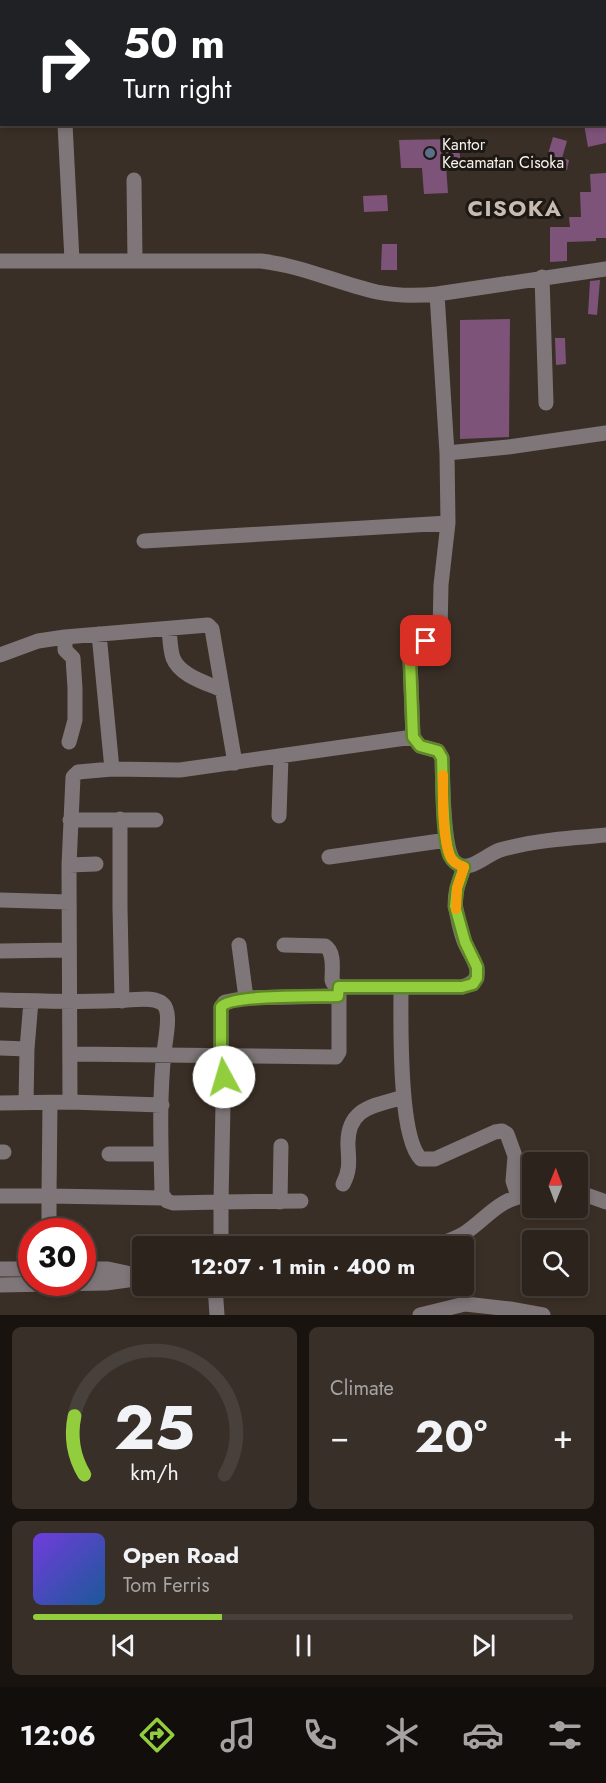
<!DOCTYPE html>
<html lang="en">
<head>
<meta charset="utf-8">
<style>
	body { margin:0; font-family:Jost,sans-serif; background:#382f29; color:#f1f3f6; height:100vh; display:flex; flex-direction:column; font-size:22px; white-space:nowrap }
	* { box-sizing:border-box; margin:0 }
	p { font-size:20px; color:#a6a4a3 }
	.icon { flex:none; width:33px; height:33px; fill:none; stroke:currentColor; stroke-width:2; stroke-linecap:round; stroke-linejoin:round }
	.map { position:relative; height:1315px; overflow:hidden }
	.side { display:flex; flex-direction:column; gap:12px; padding:12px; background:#18130f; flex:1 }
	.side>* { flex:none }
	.top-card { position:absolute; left:0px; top:0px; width:606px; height:126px; box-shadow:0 3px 9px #0003,0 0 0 2px #48403b; background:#202124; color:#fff; overflow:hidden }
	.needle { width:39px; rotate:1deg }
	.fabs { position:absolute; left:522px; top:1152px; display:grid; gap:12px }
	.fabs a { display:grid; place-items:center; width:66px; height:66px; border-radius:6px; background:#2c231c; box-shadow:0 3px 9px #0003,0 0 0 2px #48403b; font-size:30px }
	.speed { position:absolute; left:18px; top:1218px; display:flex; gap:12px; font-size:30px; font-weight:700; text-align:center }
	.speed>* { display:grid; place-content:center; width:78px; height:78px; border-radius:50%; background:#2c231c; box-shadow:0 3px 9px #0003,0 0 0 2px #48403b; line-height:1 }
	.speed .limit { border:9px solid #d22; background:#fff; color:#111 }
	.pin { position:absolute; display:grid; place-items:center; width:51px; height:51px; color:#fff; margin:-26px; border-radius:12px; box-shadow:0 3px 9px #0006 }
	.me { position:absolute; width:66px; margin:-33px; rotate:354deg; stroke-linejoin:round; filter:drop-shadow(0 0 4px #0008) }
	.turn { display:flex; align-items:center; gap:21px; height:126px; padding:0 24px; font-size:27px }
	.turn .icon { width:78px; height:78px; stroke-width:2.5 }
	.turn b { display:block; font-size:42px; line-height:51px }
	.big { font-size:45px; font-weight:700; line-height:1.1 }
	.side .widget { flex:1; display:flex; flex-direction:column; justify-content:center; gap:9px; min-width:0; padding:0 21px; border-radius:9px; background:#382f29 }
	.side .dial { align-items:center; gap:0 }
	.dial svg { height:156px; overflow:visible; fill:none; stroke:#48403b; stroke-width:7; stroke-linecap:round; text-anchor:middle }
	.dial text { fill:#f1f3f6; stroke:none }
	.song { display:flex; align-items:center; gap:18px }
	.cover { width:72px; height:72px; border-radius:9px; background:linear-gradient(135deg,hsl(260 70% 55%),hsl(210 70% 35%)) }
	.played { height:6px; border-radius:3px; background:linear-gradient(90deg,#92cd3e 35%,#48403b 35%) }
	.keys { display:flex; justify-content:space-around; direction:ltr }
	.heat { display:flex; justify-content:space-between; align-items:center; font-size:33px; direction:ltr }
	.side .tiles { flex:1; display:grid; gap:12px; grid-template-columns:1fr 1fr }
	.widget:last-child { grid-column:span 2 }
	.trip { position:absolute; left:132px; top:1236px; width:342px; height:60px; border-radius:6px; background:#2c231c; box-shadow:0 3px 9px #0003,0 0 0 2px #48403b; font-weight:700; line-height:60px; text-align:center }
	.tabs { display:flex; height:96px; justify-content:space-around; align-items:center; background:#120e0b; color:#a6a4a3 }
	.tabs .icon { width:42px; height:42px }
	.tabs .selected { color:#92cd3e }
	.tabs b { font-size:27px; color:#f1f3f6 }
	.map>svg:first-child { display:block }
	.building { fill:#7e537a }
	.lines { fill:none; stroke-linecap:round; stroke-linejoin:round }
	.minor { stroke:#7e7678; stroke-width:15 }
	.route-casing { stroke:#5f8528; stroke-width:15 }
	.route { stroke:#92cd3e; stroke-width:10 }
	.slow { stroke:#f59e0b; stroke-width:10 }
	.service-dot { fill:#5c6f8a; stroke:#1d1814; stroke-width:2 }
	.labels { text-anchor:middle; stroke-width:6; stroke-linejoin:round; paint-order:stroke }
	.poi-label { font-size:16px; fill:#f8f1eb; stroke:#1d1814; text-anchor:start }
	.district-label { font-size:22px; font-weight:bold; letter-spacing:1.5px; fill:#c9bbb0; stroke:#1d1814 }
</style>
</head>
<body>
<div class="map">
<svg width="606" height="1315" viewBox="0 0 606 1315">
	<rect width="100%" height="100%" fill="#3a2f26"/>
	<path class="building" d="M584 124H606V143L588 147Z
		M553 137 567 141 562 158 569 160 567 170 545 164Z
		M458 139 461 165 446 166 448 193 424 194 422 168H401L399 140Z
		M606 173V238H596V241L567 242V261L550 262V227H570L569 217H581L580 192H591L590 174Z
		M387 195 388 211 364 212 363 196Z
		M382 244H397V270H381Z
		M600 280 597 315 588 314 590 281Z
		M510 319 509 437 460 439V320Z
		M555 338H565L566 364 556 365Z"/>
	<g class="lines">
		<path class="minor" d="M327 0V2
			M119 2 121 0
			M152 2 217 0
			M65 124 72 260
			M134 180 135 260
			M0 261H261C303 266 337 283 377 292 397 296 417 296 437 294L606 269
			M542 277 546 403
			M447 453 508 447 606 433
			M144 541 448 523
			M169 629C170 638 170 649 173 658 180 676 207 683 222 690
			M99 634 112 769
			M65 637V650L73 658 75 688V720L69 742
			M0 655 38 641 65 637 208 625 212 629 235 763
			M413 737 420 746 438 751 442 758C443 778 442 850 455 862 468 875 487 854 500 850 535 840 570 838 606 835
			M279 816 281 757
			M120 819V908L122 1001
			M70 820H156
			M329 857 447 840
			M69 865 96 864
			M0 900 69 902
			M239 945 246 998
			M284 945 325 946C335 952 332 969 332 980L333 983 339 987
			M0 951 68 950
			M401 988C401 1022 398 1137 421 1159H435L495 1132 502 1131 507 1134 515 1156 513 1181 518 1196
			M0 1000C43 1001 85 1003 128 1000 138 1000 154 996 163 1004 172 1012 165 1041 164 1052 159 1099 161 1147 162 1194L167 1201 173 1203 221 1202 224 1056
			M0 1048 27 1049
			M70 1054 336 1057 339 1052V987H462C491 978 471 959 464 941 460 931 458 919 456 909 453 894 460 880 464 867
			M221 1056V1007L225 1002 246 998 338 996
			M70 1102 69 865 73 777 78 772 112 769 180 770 413 737 410 660C415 639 427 645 440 633L441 585 448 523 447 453 437 294
			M0 1103 70 1102 162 1105
			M26 1103 27 1049 31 1001
			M50 1103 49 1196 163 1198
			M0 1152H4
			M109 1154H161
			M343 1184C350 1171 349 1162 348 1147 346 1108 373 1106 404 1097
			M578 1192 606 1202
			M0 1196H49V1232
			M280 1202 281 1146
			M221 1246V1202L301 1201
			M435 1246C444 1242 456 1239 465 1233 491 1215 497 1199 532 1194
			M0 1269H32
			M82 1269H108L136 1275
			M0 1285 106 1283 142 1278
			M215 1286 217 1315
			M420 1315 465 1304 510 1309 543 1315"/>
	</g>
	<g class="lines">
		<g class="route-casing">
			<path id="route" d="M224 1077V1056H221V1007C230 994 319 997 338 996L339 987H462L473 984 477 978V967L465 942 455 906 457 888 464 867C458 865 453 862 450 856 442 837 443 780 442 758L438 751 420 746 413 737 410 660C412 650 416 646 426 641"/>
		</g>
		<use href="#route" class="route"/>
		<path class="slow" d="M443 775C443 796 442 837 450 856 452 862 458 865 464 867L457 888 456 909"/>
	</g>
	<circle class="service-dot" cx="430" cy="153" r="6"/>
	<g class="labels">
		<g class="poi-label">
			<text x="442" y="150">Kantor<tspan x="442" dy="18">Kecamatan Cisoka</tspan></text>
		</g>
		<g class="district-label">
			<text x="515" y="216">CISOKA</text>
		</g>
	</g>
</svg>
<div class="fabs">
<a><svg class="needle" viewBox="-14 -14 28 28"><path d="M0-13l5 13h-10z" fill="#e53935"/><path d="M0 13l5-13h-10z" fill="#a6a4a3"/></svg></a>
<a><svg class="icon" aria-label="search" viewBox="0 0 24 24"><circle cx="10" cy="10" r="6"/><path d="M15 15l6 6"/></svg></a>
</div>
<div class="speed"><div class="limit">30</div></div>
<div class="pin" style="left:426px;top:641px;background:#d93025"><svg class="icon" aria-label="arrive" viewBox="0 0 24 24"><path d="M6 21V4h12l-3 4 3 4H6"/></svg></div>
<svg class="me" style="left:224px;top:1077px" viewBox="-20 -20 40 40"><circle r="19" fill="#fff"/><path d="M0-13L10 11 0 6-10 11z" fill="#92cd3e"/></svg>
<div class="trip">12:07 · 1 min · 400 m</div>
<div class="top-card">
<div class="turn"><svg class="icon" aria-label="right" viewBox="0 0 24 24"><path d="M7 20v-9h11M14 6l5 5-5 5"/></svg><div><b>50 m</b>Turn right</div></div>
</div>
</div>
<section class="side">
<div class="tiles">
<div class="widget dial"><svg viewBox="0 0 100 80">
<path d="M14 69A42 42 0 1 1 86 69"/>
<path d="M14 69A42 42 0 0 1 9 39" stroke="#92cd3e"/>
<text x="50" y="56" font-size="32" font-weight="700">25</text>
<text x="50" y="72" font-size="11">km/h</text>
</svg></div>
<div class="widget"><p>Climate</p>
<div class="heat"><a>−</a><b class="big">20°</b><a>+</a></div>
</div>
<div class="widget">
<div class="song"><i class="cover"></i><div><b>Open Road</b><p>Tom Ferris</p></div></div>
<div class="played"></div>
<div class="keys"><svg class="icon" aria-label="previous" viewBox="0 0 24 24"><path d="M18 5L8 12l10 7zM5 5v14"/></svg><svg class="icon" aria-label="pause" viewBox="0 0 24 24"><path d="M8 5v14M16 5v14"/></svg><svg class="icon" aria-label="next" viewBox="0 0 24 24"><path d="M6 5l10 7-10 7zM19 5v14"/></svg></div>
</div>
</div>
</section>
<nav class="tabs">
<b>12:06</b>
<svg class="icon selected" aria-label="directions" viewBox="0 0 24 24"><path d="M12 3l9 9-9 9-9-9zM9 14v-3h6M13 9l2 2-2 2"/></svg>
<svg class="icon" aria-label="music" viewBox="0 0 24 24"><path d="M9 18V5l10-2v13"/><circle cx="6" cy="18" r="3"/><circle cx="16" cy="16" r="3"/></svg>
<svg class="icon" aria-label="phone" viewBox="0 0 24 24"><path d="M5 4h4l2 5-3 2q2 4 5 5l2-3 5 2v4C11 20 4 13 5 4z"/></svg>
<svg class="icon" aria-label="climate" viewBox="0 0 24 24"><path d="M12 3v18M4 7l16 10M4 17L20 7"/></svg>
<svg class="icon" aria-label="car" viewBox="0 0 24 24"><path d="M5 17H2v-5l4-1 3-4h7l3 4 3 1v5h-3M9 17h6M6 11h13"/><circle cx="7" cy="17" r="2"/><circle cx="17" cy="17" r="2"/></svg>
<svg class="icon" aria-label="filters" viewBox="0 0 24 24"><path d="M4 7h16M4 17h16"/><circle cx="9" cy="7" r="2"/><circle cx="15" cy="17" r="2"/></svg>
</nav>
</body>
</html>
